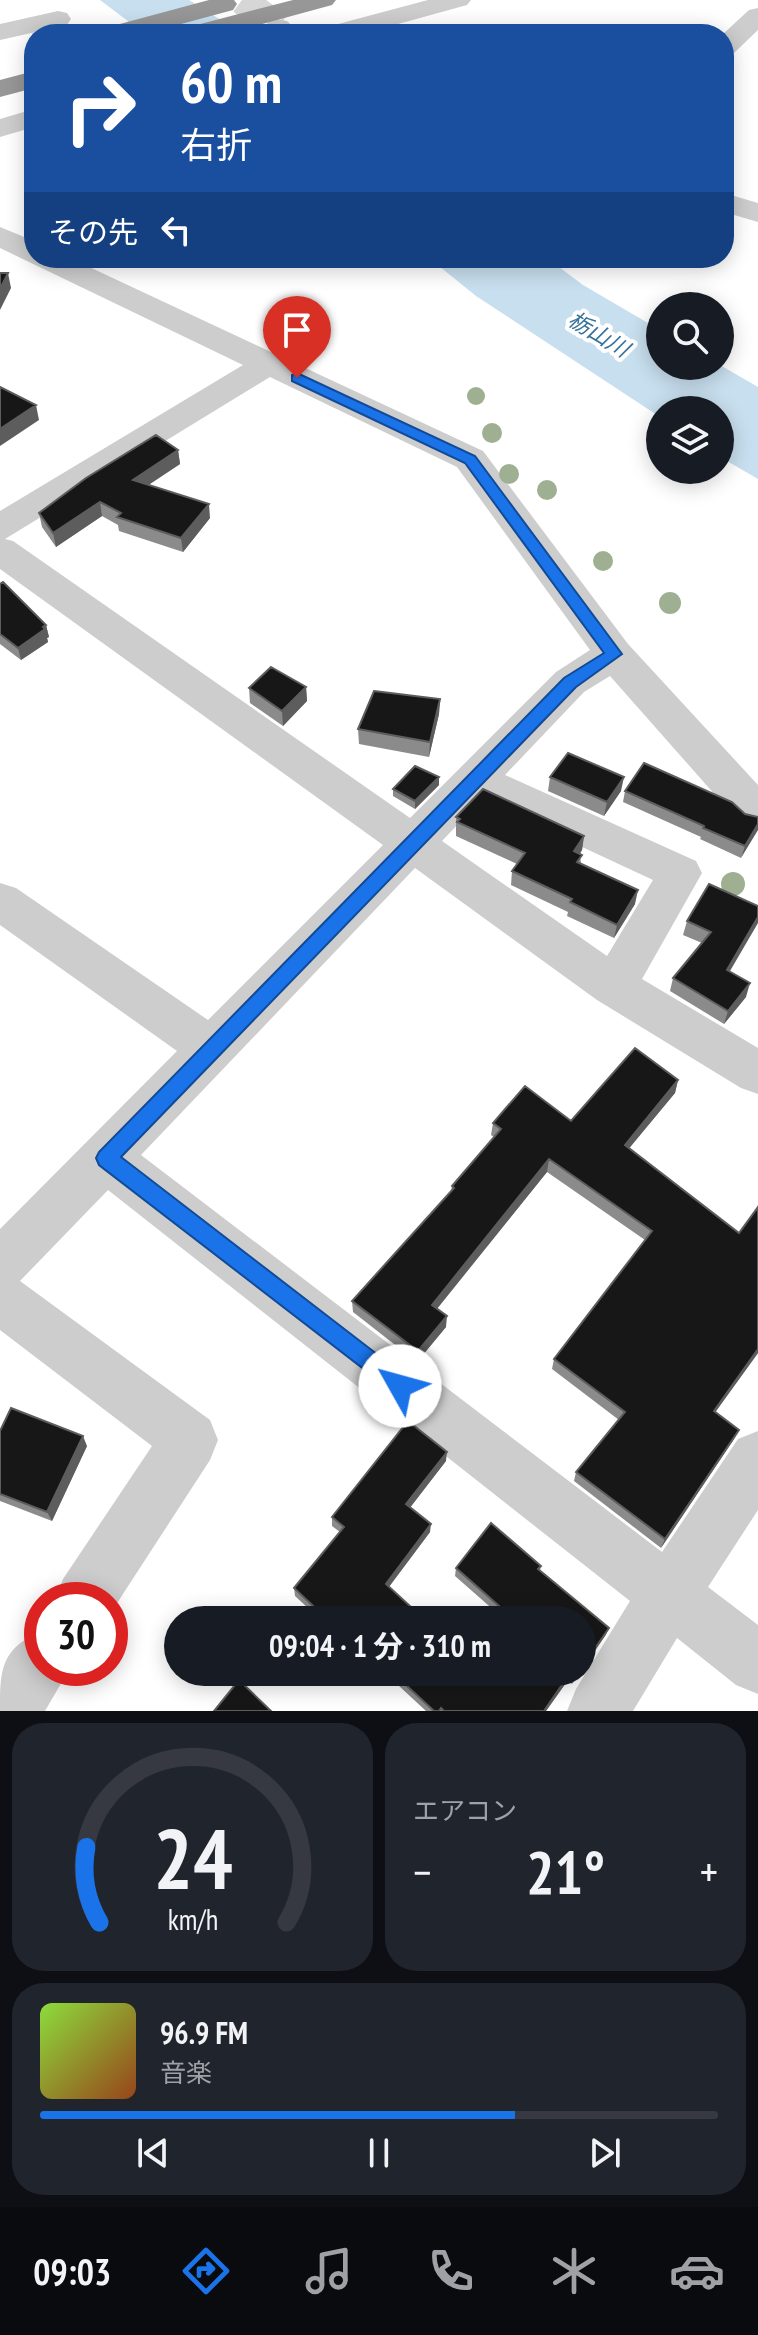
<!DOCTYPE html>
<html lang="ja">
<head>
<meta charset="utf-8">
<style>
	body { margin:0; font-family:"PT Sans Narrow","Noto Sans JP",sans-serif; background:#20242c; color:#f1f3f6; height:100vh; display:flex; flex-direction:column; font-size:30px; white-space:nowrap }
	* { box-sizing:border-box; margin:0 }
	p { font-size:26px; color:#9ea1a6 }
	.icon { flex:none; width:44px; height:44px; fill:none; stroke:currentColor; stroke-width:2; stroke-linecap:round; stroke-linejoin:round }
	.map { position:relative; height:1711px; overflow:hidden }
	.details { display:flex; flex-direction:column; gap:12px; padding:12px; background:#0d0f14; flex:1 }
	.details>* { flex:none }
	.hud { position:absolute; left:24px; top:24px; width:710px; height:244px; border-radius:32px; box-shadow:0 4px 20px #0003; background:#1a4fa0; color:#fff; overflow:hidden }
	.tools { position:absolute; left:646px; top:292px; display:grid; gap:16px }
	.tools a { display:grid; place-items:center; width:88px; height:88px; border-radius:50%; background:#171b24; box-shadow:0 4px 20px #0003; font-size:40px }
	.speed { position:absolute; left:24px; top:1582px; display:flex; gap:16px; font-size:40px; font-weight:700; text-align:center }
	.speed>* { display:grid; place-content:center; width:104px; height:104px; border-radius:50%; background:#171b24; box-shadow:0 4px 20px #0003; line-height:1 }
	.speed .limit { border:12px solid #d22; background:#fff; color:#111 }
	.pin { position:absolute; display:grid; place-items:center; width:68px; height:68px; color:#fff; margin:-82px -34px; border-radius:50% 50% 50% 0; rotate:-45deg; box-shadow:0 0 8px #0007 }
	.pin .icon { rotate:45deg }
	.me { position:absolute; width:88px; margin:-44px; rotate:308deg; stroke-linejoin:round; filter:drop-shadow(0 0 6px #0008) }
	.turn { display:flex; align-items:center; gap:28px; height:168px; padding:0 24px; font-size:36px }
	.turn .icon { width:104px; height:104px; stroke-width:2.5 }
	.turn b { display:block; font-size:56px; line-height:68px }
	.then { display:flex; align-items:center; height:76px; padding:0 24px; background:#0003; gap:16px; font-size:30px }
	.big { font-size:60px; font-weight:700; line-height:1.1 }
	.details .tile { flex:1; display:flex; flex-direction:column; justify-content:center; gap:12px; min-width:0; padding:0 28px; border-radius:32px; background:#20242c }
	.details .dial { align-items:center; gap:0 }
	.dial svg { height:208px; overflow:visible; fill:none; stroke:#363941; stroke-width:7; stroke-linecap:round; text-anchor:middle }
	.dial text { fill:#f1f3f6; stroke:none }
	.song { display:flex; align-items:center; gap:24px }
	.cover { width:96px; height:96px; border-radius:12px; background:linear-gradient(135deg,hsl(90 70% 55%),hsl(20 70% 35%)) }
	.played { height:8px; border-radius:4px; background:linear-gradient(90deg,#1a73e8 70%,#363941 70%) }
	.keys { display:flex; justify-content:space-around; direction:ltr }
	.heat { display:flex; justify-content:space-between; align-items:center; font-size:44px; direction:ltr }
	.details .tiles { flex:1; display:grid; gap:12px; grid-template-columns:1fr 1fr }
	.tile:last-child { grid-column:span 2 }
	.trip { position:absolute; left:164px; top:1606px; width:432px; height:80px; border-radius:40px; background:#171b24; box-shadow:0 4px 20px #0003; font-weight:700; line-height:80px; text-align:center }
	.tabs { display:flex; height:128px; justify-content:space-around; align-items:center; background:#090b0e; color:#9ea1a6 }
	.tabs .icon { width:56px; height:56px }
	.tabs .active { color:#1a73e8 }
	.tabs b { font-size:36px; color:#f1f3f6 }
	.map>svg:first-child { display:block }
	.water { fill:#c8dfef }
	.lines { fill:none; stroke-linecap:round; stroke-linejoin:round }
	.minor-tunnel { stroke:#d6d6d6; stroke-width:29; stroke-dasharray:29 14; stroke-linecap:butt }
	.minor { fill:#cdcdcd; fill-rule:evenodd }
	.highway { fill:#979797; fill-rule:evenodd }
	.tree { fill:#9fb092 }
	.wall { fill:#8b8b8b }
	.shaded-wall { fill:#5d5d5d }
	.building { fill:#171717; stroke:#5d5d5d; stroke-width:2 }
	.route { fill:#1a73e8; stroke:#114b97; stroke-width:2 }
	.labels { text-anchor:middle; stroke-width:8; stroke-linejoin:round; paint-order:stroke }
	.far-water-label { font-size:22px; font-style:italic; fill:#36719a; stroke:#fff }
</style>
</head>
<body>
<div class="map">
<svg width="758" height="1711" viewBox="0 0 758 1711">
	<rect width="100%" height="100%" fill="#fff"/>
	<path class="water" d="M100 0H189L243 34H145Z
		M429 258H547L583 285 660 330V366L720 365 758 387V479L720 457V410H660V417L476 296Z"/>
	<g class="lines">
		<path class="minor-tunnel" d="M242 0 278 27"/>
		<path class="minor" d="M428 0H471L467 5 362 34H319L323 28Z
			M758 8V30L734 53 724 55 723 34 749 10Z
			M58 11 67 13 71 19 67 25 0 40V24Z
			M278 19 287 21 301 34H271L265 27 269 21Z
			M34 109V127L0 137V119Z
			M724 193 758 203V222L724 212Z
			M0 227 34 241V258H70L483 451 628 644 758 785V827L743 822 724 805 610 676 584 692 505 775 696 861 702 873 642 979 758 1048V1094L741 1088 597 1000 415 868 141 1155 662 1552 738 1439 758 1431V1510L708 1587 758 1625V1694L736 1685 677 1638 633 1711H567L576 1689 630 1601 108 1190 20 1281 210 1420 218 1440 210 1460 110 1614V1600H54L63 1579 152 1446 0 1330V1229L177 1051 0 925V883L16 888 208 1020 383 845 0 569V511L243 365 0 248ZM270 377 457 467 590 650 556 672 410 818 13 541 5 539ZM481 800 653 880 607 956 442 841Z
			M42 1631V1668H70L45 1711H0C0 1670 0 1649 42 1631Z"/>
		<path class="highway" d="M209 0H234L237 4 233 10 144 34H101L105 28Z
			M293 0H336L332 5 225 34H181L185 28Z
			M34 71V88L0 97V80Z"/>
	</g>
	<g class="tree">
		<circle cx="476" cy="396" r="9"/>
		<circle cx="492" cy="433" r="10"/>
		<circle cx="509" cy="474" r="10"/>
		<circle cx="547" cy="490" r="10"/>
		<circle cx="603" cy="561" r="10"/>
		<circle cx="670" cy="603" r="11"/>
		<circle cx="733" cy="884" r="12"/>
	</g>
	<path class="wall" d="M178 450 180 464 148 485 210 518 183 552 119 531 118 525 102 516 56 547 42 527 39 513Z
		M0 584 46 625 49 637 47 638 48 642 21 660 0 644Z
		M306 687 307 701 283 726 250 703 249 688Z
		M440 699 439 714 429 757 359 744 358 729Z
		M550 777 621 791 604 816 548 791Z
		M439 785 415 809 393 796V789Z
		M625 791 745 814 758 817 741 858 700 839 701 837 623 802Z
		M456 817 584 836 582 850 580 854 581 864 635 904 614 938 567 916 568 912 511 885 512 871 517 864 456 836Z
		M709 884 730 971 746 997 724 1024 670 991 673 978 702 943 683 935 687 921Z
		M678 1080 675 1093 629 1148 739 1233 758 1207V1353L715 1412 739 1430 734 1439 661 1548 574 1481 576 1472 619 1420 552 1369 554 1359 645 1240 547 1172 437 1309 446 1327 417 1362 353 1312 352 1301 451 1192 452 1186 494 1137 491 1135 493 1123 571 1121Z
		M0 1431 87 1446 52 1521 0 1501Z
		M446 1461 410 1507 430 1532 389 1587 425 1620H321L295 1596 294 1588 340 1532 332 1526V1517Z
		M541 1566 540 1570 609 1628 605 1636 582 1620H505L455 1576 456 1568Z
		M384 1672H482L484 1673 485 1672H580L572 1684 568 1680 546 1711H426Z"/>
	<path class="shaded-wall" d="M8 273 11 288 0 310V289Z
		M36 405 39 420 0 446V429Z
		M178 450 180 464 135 494 133 480Z
		M100 502 102 516 56 547 53 533Z
		M209 504 210 518 183 552 181 538Z
		M46 625 49 637 47 638 48 642 21 660 18 648Z
		M306 687 307 701 283 726 282 711Z
		M440 699 439 714 429 757 430 742Z
		M439 777V785L415 809V801Z
		M624 777 621 791 604 816 607 802Z
		M758 824V830L741 858 745 846Z
		M584 836 582 850 572 865 574 851Z
		M638 890 635 904 614 938 617 925Z
		M758 917V923L723 983 727 970Z
		M750 983 746 997 724 1024 728 1011Z
		M678 1080 675 1093 622 1157 625 1145Z
		M549 1159 547 1172 431 1316 432 1305Z
		M447 1316 446 1327 417 1362 418 1351Z
		M758 1349V1353L709 1421 714 1411Z
		M739 1430 734 1439 661 1548 665 1539Z
		M83 1436 87 1446 52 1521 47 1512Z
		M447 1452 446 1461 406 1513V1504Z
		M431 1524 430 1532 385 1592 386 1584Z
		M609 1628 605 1636 582 1670V1667Z
		M570 1673 568 1680 546 1711H544Z"/>
	<path class="building" d="M0 273H8L0 289Z
		M0 387 36 405 0 429Z
		M156 435 178 450 133 480 209 504 181 538 117 517 121 513 100 502 53 533 39 513 86 478Z
		M3 582 46 625 43 627 45 629 18 648 0 634V584Z
		M271 667 306 687 282 711 249 688Z
		M374 691 440 699 430 742 358 729Z
		M568 753 624 777 607 802 550 777Z
		M644 763 732 802 745 814 758 817V824L745 846 703 828 704 826 625 791Z
		M415 766 439 777 415 801 393 789Z
		M483 789 584 836 574 851 582 855 577 862 638 890 617 925 570 902 572 899 512 871 525 853 457 822 460 819 456 817Z
		M709 884 758 906V917L727 970 750 983 728 1011 673 978 711 932 687 921Z
		M635 1048 678 1080 625 1145 739 1233 758 1207V1349L714 1411 739 1430 665 1539 576 1472 625 1412 554 1359 652 1231 549 1159 432 1305 447 1316 418 1351 352 1301 454 1188 452 1186 501 1129 493 1123 525 1086 571 1121Z
		M11 1408 83 1436 47 1512 0 1494V1431Z
		M408 1421 447 1452 406 1504 431 1524 386 1584 425 1620H328L294 1588 344 1527 332 1517Z
		M491 1523 541 1566 538 1569 609 1628 582 1667V1620H515L456 1568Z
		M392 1672H482L484 1673 485 1672H579L575 1677 570 1673 544 1711H444L441 1708 439 1711H434Z
		M239 1680 271 1711H214Z"/>
	<path class="route" d="M297 373 475 456 622 654 576 687 121 1157 408 1378 411 1386 408 1394 400 1397 99 1165 96 1158 99 1152 564 678 604 653 465 463 292 381V375Z"/>
	<g class="labels">
		<g class="far-water-label">
			<text transform="translate(599 334) rotate(31)" y="8">栃山川</text>
		</g>
	</g>
</svg>
<div class="tools">
<a><svg class="icon" aria-label="search" viewBox="0 0 24 24"><circle cx="10" cy="10" r="6"/><path d="M15 15l6 6"/></svg></a>
<a><svg class="icon" aria-label="layers" viewBox="0 0 24 24"><path d="M12 4l9 5-9 5-9-5zM3 14l9 5 9-5"/></svg></a>
</div>
<div class="speed"><div class="limit">30</div></div>
<div class="pin" style="left:297px;top:378px;background:#d93025"><svg class="icon" aria-label="arrive" viewBox="0 0 24 24"><path d="M6 21V4h12l-3 4 3 4H6"/></svg></div>
<svg class="me" style="left:400px;top:1386px" viewBox="-20 -20 40 40"><circle r="19" fill="#fff"/><path d="M0-13L10 11 0 6-10 11z" fill="#1a73e8"/></svg>
<div class="trip">09:04 · 1 分 · 310 m</div>
<div class="hud">
<div class="turn"><svg class="icon" aria-label="right" viewBox="0 0 24 24"><path d="M7 20v-9h11M14 6l5 5-5 5"/></svg><div><b>60 m</b>右折</div></div>
<div class="then">その先<svg class="icon" aria-label="left" viewBox="0 0 24 24"><path d="M17 20v-9H6M10 6l-5 5 5 5"/></svg></div>
</div>
</div>
<section class="details">
<div class="tiles">
<div class="tile dial"><svg viewBox="0 0 100 80">
<path d="M14 69A42 42 0 1 1 86 69"/>
<path d="M14 69A42 42 0 0 1 9 40" stroke="#1a73e8"/>
<text x="50" y="56" font-size="32" font-weight="700">24</text>
<text x="50" y="72" font-size="11">km/h</text>
</svg></div>
<div class="tile"><p>エアコン</p>
<div class="heat"><a>−</a><b class="big">21°</b><a>+</a></div>
</div>
<div class="tile">
<div class="song"><i class="cover"></i><div><b>96.9 FM</b><p>音楽</p></div></div>
<div class="played"></div>
<div class="keys"><svg class="icon" aria-label="previous" viewBox="0 0 24 24"><path d="M18 5L8 12l10 7zM5 5v14"/></svg><svg class="icon" aria-label="pause" viewBox="0 0 24 24"><path d="M8 5v14M16 5v14"/></svg><svg class="icon" aria-label="next" viewBox="0 0 24 24"><path d="M6 5l10 7-10 7zM19 5v14"/></svg></div>
</div>
</div>
</section>
<nav class="tabs">
<b>09:03</b>
<svg class="icon active" aria-label="directions" viewBox="0 0 24 24"><path d="M12 3l9 9-9 9-9-9zM9 14v-3h6M13 9l2 2-2 2"/></svg>
<svg class="icon" aria-label="music" viewBox="0 0 24 24"><path d="M9 18V5l10-2v13"/><circle cx="6" cy="18" r="3"/><circle cx="16" cy="16" r="3"/></svg>
<svg class="icon" aria-label="phone" viewBox="0 0 24 24"><path d="M5 4h4l2 5-3 2q2 4 5 5l2-3 5 2v4C11 20 4 13 5 4z"/></svg>
<svg class="icon" aria-label="climate" viewBox="0 0 24 24"><path d="M12 3v18M4 7l16 10M4 17L20 7"/></svg>
<svg class="icon" aria-label="car" viewBox="0 0 24 24"><path d="M5 17H2v-5l4-1 3-4h7l3 4 3 1v5h-3M9 17h6M6 11h13"/><circle cx="7" cy="17" r="2"/><circle cx="17" cy="17" r="2"/></svg>
</nav>
</body>
</html>
